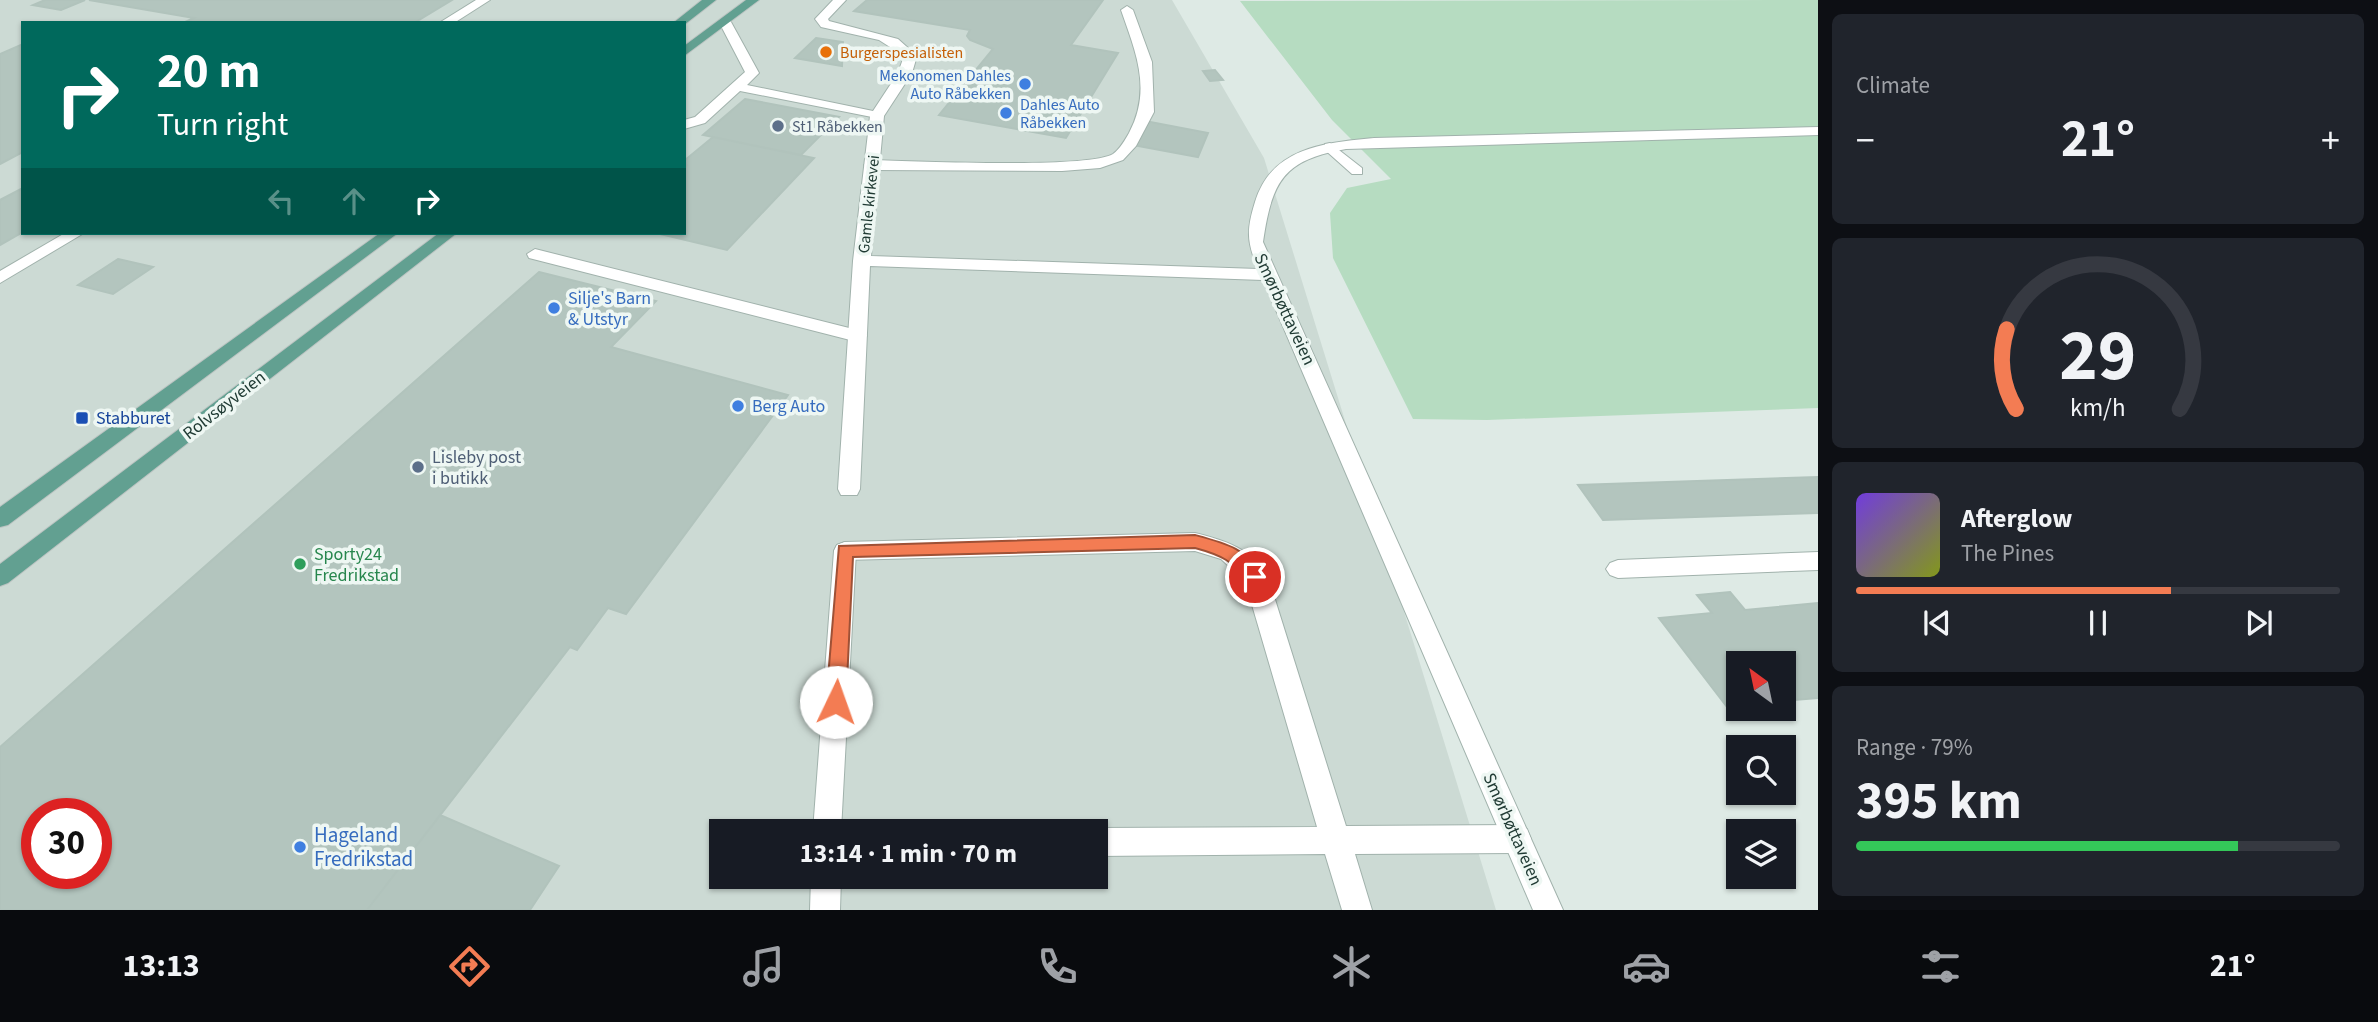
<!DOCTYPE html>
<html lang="en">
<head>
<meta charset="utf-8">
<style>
	body { margin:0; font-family:"Source Sans 3",sans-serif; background:#20242c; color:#f1f3f6; height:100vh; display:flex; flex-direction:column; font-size:26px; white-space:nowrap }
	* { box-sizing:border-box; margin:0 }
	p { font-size:23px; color:#9ea1a6 }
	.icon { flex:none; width:38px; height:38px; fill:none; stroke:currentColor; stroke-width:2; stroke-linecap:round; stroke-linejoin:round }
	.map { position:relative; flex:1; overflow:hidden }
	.details { display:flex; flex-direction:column; gap:14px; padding:14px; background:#0d0f14; width:560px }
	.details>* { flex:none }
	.banner { position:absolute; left:21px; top:21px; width:665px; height:214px; border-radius:0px; box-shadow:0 2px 5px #0004; background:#00695c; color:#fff; overflow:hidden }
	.needle { width:46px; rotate:327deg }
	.controls { position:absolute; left:1726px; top:651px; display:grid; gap:14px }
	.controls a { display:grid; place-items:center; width:70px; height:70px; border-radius:0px; background:#171b24; box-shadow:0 2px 5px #0004; font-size:35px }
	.speed { position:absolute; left:21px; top:798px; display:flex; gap:14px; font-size:35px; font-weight:700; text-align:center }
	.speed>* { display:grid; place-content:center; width:91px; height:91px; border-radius:50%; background:#171b24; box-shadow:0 2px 5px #0004; line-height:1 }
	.speed .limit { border:10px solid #d22; background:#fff; color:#111 }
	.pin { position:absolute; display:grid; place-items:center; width:60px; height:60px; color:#fff; margin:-30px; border:4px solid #fff; border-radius:50%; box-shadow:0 2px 7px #0007 }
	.me { position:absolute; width:77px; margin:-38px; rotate:3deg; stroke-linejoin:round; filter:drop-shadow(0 0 5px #0008) }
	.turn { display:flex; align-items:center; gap:24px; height:147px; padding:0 21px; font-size:32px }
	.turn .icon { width:91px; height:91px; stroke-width:2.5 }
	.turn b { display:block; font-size:49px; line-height:60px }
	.lanes { display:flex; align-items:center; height:66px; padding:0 21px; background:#0003; justify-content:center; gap:35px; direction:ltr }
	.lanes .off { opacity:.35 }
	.big { font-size:52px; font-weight:700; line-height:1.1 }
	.details .widget { flex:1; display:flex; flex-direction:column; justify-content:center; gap:10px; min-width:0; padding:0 24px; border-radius:10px; background:#20242c }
	.details .dial { align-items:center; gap:0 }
	.dial svg { height:182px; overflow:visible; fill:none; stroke:#363941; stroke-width:7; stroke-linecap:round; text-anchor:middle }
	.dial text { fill:#f1f3f6; stroke:none }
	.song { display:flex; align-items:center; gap:21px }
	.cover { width:84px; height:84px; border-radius:10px; background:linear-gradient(135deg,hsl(260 70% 55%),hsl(70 70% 35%)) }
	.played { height:7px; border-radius:4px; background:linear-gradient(90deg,#f37c53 65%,#363941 65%) }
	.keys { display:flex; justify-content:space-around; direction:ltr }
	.heat { display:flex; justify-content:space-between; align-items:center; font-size:38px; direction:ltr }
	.charge { height:10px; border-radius:5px; background:linear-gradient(90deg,#34c759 79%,#363941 0) }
	.trip { position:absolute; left:709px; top:819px; width:399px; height:70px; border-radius:0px; background:#171b24; box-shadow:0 2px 5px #0004; font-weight:700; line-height:70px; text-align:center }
	.tabs { display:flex; height:112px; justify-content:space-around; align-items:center; background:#090b0e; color:#9ea1a6 }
	.tabs .icon { width:49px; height:49px }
	.tabs .selected { color:#f37c53 }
	.tabs b { font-size:32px; color:#f1f3f6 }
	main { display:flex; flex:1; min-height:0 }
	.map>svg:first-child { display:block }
	.built { fill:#ccdad4; fill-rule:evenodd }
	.green { fill:#b6dcc1 }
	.building { fill:#b3c5be; stroke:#b1c3bc; stroke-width:2; fill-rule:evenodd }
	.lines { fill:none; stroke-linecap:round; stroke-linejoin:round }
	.lane-casing { stroke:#a1b2ac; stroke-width:2 }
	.street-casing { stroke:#a1b2ac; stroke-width:2 }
	.primary-casing { stroke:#bcc4c2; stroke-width:2 }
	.lane { fill:#fff; fill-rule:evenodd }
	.street { fill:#fff; fill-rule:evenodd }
	.primary { fill:#62a091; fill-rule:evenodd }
	.route { fill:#f37c53; stroke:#9e5136; stroke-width:2 }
	.food-dot { fill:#e8710a; stroke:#eef7f3; stroke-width:2.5 }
	.shop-dot { fill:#3f7fe0; stroke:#eef7f3; stroke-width:2.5 }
	.service-dot { fill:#5c6f8a; stroke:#eef7f3; stroke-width:2.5 }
	.transit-dot { fill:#1a4fb4; stroke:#eef7f3; stroke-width:2.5 }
	.leisure-dot { fill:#2e9e5b; stroke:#eef7f3; stroke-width:2.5 }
	.labels { text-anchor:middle; stroke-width:7; stroke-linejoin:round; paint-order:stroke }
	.far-food-label { font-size:16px; fill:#c56008; stroke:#eef7f3; text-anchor:start }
	.far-shop-label { font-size:16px; fill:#366cbe; stroke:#eef7f3; text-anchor:end }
	.far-service-label { font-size:16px; fill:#4e5e75; stroke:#eef7f3; text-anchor:start }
	.far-street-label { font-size:16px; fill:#1f3a33; stroke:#eef7f3 }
	.shop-label { font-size:18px; fill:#366cbe; stroke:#eef7f3; text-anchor:start }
	.street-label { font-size:18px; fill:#1f3a33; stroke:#eef7f3 }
	.transit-label { font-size:18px; fill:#164399; stroke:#eef7f3; text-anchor:start }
	.service-label { font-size:18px; fill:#4e5e75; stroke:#eef7f3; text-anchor:start }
	.leisure-label { font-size:18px; fill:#27864d; stroke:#eef7f3; text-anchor:start }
	.near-shop-label { font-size:21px; fill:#366cbe; stroke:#eef7f3; text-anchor:start }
</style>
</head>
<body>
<main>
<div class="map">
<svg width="1818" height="910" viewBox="0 0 1818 910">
	<rect width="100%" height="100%" fill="#deeae5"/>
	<path class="built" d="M0 0H1172L1264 158 1496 910H0ZM23 23H684V233H23ZM37 814H96V873H37ZM721 831H1096V877H721Z"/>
	<path class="green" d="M1818 0V408L1487 420 1413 419 1333 258 1330 213 1347 188 1391 179 1332 120 1240 1Z"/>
	<path class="building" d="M45 0H85L61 10 33 5Z
		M89 0H452L414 23H183L194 18Z
		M867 0H1103L1071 45 1118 53 1066 138 939 115 993 49 970 40 967 36 970 30 854 11Z
		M816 38 843 42 842 66 795 58Z
		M23 44V152L0 164V54Z
		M1215 70 1223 80 1210 81 1203 71Z
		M745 99 839 117 801 155 703 135Z
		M1145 121 1208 133 1198 157 1133 145Z
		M713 137 814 158 727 250 656 233H684V168L687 165 684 161Z
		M23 188V232L0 245V200Z
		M118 259 153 267 113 294 78 285Z
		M539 272 656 301 611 347 788 395 626 614 608 608 577 650 570 647 367 910H0V747ZM37 814H96V873H37Z
		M1818 477V513L1603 520 1578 485Z
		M1730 592 1745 610 1818 603V698L1783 701V663H1738V706L1727 707 1659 618 1712 613 1697 595Z
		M440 815 559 866 530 910H367Z"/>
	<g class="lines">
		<g class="lane-casing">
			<path id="lane" d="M476 0H490L454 23H439Z
				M833 0H846L828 19 829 21 898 39 917 56 912 73 882 119 740 91 705 123 684 129V120L695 117 745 72 719 22 725 18 731 22 759 73 747 85 873 111 898 73 904 56 879 40 821 27 815 19Z
				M1127 6 1133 10 1152 62 1154 112 1136 146 1123 160 1100 168 1062 171 872 170 864 165 872 160C912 161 1087 169 1113 154 1120 149 1125 140 1129 133 1152 90 1136 53 1121 10Z
				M1330 143 1362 168V174H1352L1325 150V144Z
				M65 233H84L0 283V271Z
				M535 249 865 332 867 336 858 342 529 258 527 254Z
				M1195 533C1224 540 1253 549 1268 577L1346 826 1517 825 1527 829 1531 839 1527 849 1517 853 1355 854 1372 910H1342L1325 854 1096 856V831H1088L1096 828 1317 827 1245 581 1221 559 1195 551 845 560 837 557 834 551 837 545 845 542Z
				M1818 552V570L1618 578 1610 575 1606 569 1610 563 1618 560Z"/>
		</g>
		<g class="street-casing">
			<path id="street" d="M877 112 884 116 871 256 1258 269C1247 242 1246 231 1255 202 1272 147 1324 143 1374 138L1818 127V135L1346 149C1283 160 1272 181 1263 242L1563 910H1533L1263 280 870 266 860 489 857 495H841L838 489 853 261 870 116Z
				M845 542 853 545 856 551 841 831H813L834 551 837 545Z
				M811 877H841L840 910H810Z"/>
		</g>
		<g class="primary-casing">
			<path id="primary" d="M702 0H716L684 25 673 23Z
				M746 0H759L684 56V46Z
				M380 233H398L8 525 0 527V507Z
				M439 233H457L8 583 0 586V564Z"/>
		</g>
		<use href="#lane" class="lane"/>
		<use href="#street" class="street"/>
		<use href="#primary" class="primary"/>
	</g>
	<path class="route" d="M1195 535C1225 543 1249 549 1264 577L1262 582H1249C1233 561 1221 555 1195 548L853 557 846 702 843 708 836 711 829 708 826 702 839 546Z"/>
	<circle class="food-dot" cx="826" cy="52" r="7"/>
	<g class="shop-dot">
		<circle cx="1025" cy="84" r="7"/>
		<circle cx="1006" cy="113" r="7"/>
		<circle cx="554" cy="308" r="7"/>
		<circle cx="738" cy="406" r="7"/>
		<circle cx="300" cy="847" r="7"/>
	</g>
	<g class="service-dot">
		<circle cx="778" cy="126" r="7"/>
		<circle cx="418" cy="467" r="7"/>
	</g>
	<rect class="transit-dot" x="75" y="411" width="14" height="14" rx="3.5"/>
	<circle class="leisure-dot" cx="300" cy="564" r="7"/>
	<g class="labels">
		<g class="far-food-label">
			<text x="840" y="58">Burgerspesialisten</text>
		</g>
		<g class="far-shop-label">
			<text x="1011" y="81">Mekonomen Dahles<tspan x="1011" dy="18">Auto Råbekken</tspan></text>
			<text x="1020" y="110" text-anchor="start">Dahles Auto<tspan x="1020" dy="18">Råbekken</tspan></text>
		</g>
		<g class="far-service-label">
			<text x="792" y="132">St1 Råbekken</text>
		</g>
		<g class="far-street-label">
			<text transform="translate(868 204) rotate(-84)" y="6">Gamle kirkevei</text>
		</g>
		<g class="shop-label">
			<text x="568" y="304">Silje's Barn<tspan x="568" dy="21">&amp; Utstyr</tspan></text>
			<text x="752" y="412">Berg Auto</text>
		</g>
		<g class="street-label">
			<text transform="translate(1285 309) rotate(65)" y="6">Smørbøttaveien</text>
			<text transform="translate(224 405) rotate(-38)" y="6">Rolvsøyveien</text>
			<text transform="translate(1513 829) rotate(66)" y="6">Smørbøttaveien</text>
		</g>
		<g class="transit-label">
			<text x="96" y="424">Stabburet</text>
		</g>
		<g class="service-label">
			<text x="432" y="463">Lisleby post<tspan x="432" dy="21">i butikk</tspan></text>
		</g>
		<g class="leisure-label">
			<text x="314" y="560">Sporty24<tspan x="314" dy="21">Fredrikstad</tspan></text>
		</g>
		<g class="near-shop-label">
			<text x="314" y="842">Hageland<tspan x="314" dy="24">Fredrikstad</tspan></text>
		</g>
	</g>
</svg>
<div class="controls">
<a><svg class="needle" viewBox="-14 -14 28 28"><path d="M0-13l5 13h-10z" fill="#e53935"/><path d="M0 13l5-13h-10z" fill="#9ea1a6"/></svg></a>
<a><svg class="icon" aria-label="search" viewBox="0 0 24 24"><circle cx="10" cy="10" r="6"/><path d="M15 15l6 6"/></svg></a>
<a><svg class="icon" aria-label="layers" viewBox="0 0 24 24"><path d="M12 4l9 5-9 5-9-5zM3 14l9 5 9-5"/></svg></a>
</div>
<div class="speed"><div class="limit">30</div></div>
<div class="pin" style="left:1255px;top:577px;background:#d93025"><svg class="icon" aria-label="arrive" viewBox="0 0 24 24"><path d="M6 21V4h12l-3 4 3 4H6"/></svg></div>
<svg class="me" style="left:836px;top:702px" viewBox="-20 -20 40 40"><circle r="19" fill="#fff"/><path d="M0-13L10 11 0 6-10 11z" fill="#f37c53"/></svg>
<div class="trip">13:14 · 1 min · 70 m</div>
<div class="banner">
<div class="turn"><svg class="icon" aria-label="right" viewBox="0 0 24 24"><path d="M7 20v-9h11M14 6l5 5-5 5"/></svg><div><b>20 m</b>Turn right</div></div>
<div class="lanes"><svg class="icon off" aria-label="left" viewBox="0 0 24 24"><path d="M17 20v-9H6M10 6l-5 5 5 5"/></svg><svg class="icon off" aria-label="ahead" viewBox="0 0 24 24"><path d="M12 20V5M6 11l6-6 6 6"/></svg><svg class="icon" aria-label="right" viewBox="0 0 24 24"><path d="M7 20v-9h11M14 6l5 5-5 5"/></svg></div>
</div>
</div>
<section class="details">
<div class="widget"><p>Climate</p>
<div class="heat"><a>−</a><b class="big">21°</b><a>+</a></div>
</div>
<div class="widget dial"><svg viewBox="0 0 100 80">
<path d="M14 69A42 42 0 1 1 86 69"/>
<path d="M14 69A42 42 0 0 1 10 34" stroke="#f37c53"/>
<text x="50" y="56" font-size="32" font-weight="700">29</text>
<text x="50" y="72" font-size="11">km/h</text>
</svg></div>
<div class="widget">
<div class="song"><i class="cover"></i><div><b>Afterglow</b><p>The Pines</p></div></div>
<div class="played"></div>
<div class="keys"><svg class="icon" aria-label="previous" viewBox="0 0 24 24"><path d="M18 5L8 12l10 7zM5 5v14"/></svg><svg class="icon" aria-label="pause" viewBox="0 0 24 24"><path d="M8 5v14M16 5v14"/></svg><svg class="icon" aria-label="next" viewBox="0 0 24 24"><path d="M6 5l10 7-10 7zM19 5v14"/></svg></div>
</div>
<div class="widget"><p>Range · 79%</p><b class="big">395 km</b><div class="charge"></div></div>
</section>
</main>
<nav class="tabs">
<b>13:13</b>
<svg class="icon selected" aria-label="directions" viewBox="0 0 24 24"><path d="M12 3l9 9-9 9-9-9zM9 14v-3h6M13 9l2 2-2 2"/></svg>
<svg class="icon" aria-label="music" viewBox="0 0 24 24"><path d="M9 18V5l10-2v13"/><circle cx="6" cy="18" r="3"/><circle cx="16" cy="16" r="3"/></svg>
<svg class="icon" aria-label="phone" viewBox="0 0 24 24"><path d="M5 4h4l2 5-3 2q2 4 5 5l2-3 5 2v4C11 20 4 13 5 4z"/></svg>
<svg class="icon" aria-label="climate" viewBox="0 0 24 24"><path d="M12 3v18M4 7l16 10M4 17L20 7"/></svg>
<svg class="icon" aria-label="car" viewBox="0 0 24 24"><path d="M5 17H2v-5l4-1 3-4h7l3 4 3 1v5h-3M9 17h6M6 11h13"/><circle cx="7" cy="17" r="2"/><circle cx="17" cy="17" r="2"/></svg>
<svg class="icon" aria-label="filters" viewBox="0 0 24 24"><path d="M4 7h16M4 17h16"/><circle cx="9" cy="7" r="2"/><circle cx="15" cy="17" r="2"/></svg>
<b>21°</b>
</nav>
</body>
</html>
